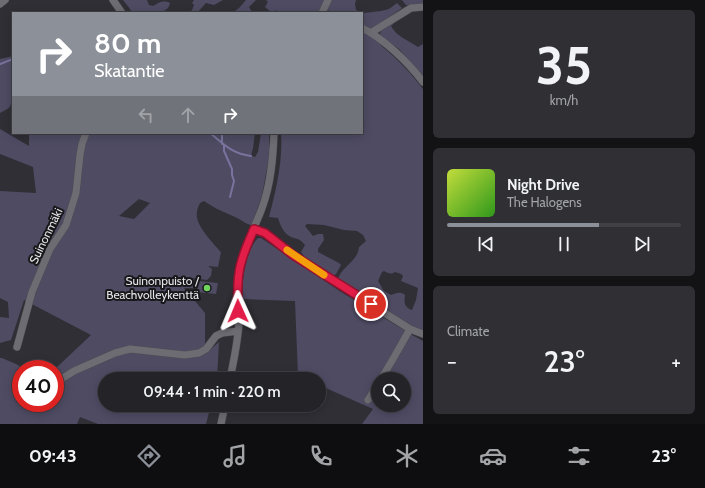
<!DOCTYPE html>
<html lang="en">
<head>
<meta charset="utf-8">
<style>
	body { margin:0; font-family:Cabin,sans-serif; background:#2f2f34; color:#f1f3f6; height:100vh; display:flex; flex-direction:column; font-size:15px; white-space:nowrap }
	* { box-sizing:border-box; margin:0 }
	p { font-size:13px; color:#a3a4a8 }
	.icon { flex:none; width:22px; height:22px; fill:none; stroke:currentColor; stroke-width:2; stroke-linecap:round; stroke-linejoin:round }
	.map { position:relative; flex:1; overflow:hidden }
	.sheet { display:flex; flex-direction:column; gap:10px; padding:10px; background:#131316; width:282px }
	.sheet>* { flex:none }
	.top-card { position:absolute; left:12px; top:12px; width:351px; height:122px; border-radius:0px; box-shadow:0 2px 10px #0003,0 0 0 1px #404045; background:#8c9099; color:#fff; overflow:hidden }
	.fabs { position:absolute; left:371px; top:372px; display:grid; gap:8px }
	.fabs a { display:grid; place-items:center; width:40px; height:40px; border-radius:50%; background:#232328; box-shadow:0 2px 10px #0003,0 0 0 1px #404045; font-size:20px }
	.speed { position:absolute; left:12px; top:360px; display:flex; gap:8px; font-size:20px; font-weight:700; text-align:center }
	.speed>* { display:grid; place-content:center; width:52px; height:52px; border-radius:50%; background:#232328; box-shadow:0 2px 10px #0003,0 0 0 1px #404045; line-height:1 }
	.speed .limit { border:6px solid #d22; background:#fff; color:#111 }
	.pin { position:absolute; display:grid; place-items:center; width:34px; height:34px; color:#fff; margin:-17px; border:2px solid #fff; border-radius:50%; box-shadow:0 1px 4px #0007 }
	.me { position:absolute; width:44px; margin:-22px; rotate:359deg; stroke-linejoin:round; filter:drop-shadow(0 0 3px #0008) }
	.turn { display:flex; align-items:center; gap:14px; height:84px; padding:0 16px; font-size:18px }
	.turn .icon { width:52px; height:52px; stroke-width:2.5 }
	.turn b { display:block; font-size:28px; line-height:34px }
	.lanes { display:flex; align-items:center; height:38px; padding:0 16px; background:#0003; justify-content:center; gap:20px; direction:ltr }
	.lanes .off { opacity:.35 }
	.big { font-size:30px; font-weight:600; line-height:1.1 }
	.sheet .card { flex:1; display:flex; flex-direction:column; justify-content:center; gap:6px; min-width:0; padding:0 14px; border-radius:6px; background:#2f2f34 }
	.sheet .dial { align-items:center; gap:0 }
	.dial b { font-size:52px; line-height:1 }
	.song { display:flex; align-items:center; gap:12px }
	.cover { width:48px; height:48px; border-radius:6px; background:linear-gradient(135deg,hsl(70 70% 55%),hsl(110 70% 35%)) }
	.played { height:4px; border-radius:2px; background:linear-gradient(90deg,#8c9099 65%,#404045 65%) }
	.keys { display:flex; justify-content:space-around; direction:ltr }
	.heat { display:flex; justify-content:space-between; align-items:center; font-size:22px; direction:ltr }
	.trip { position:absolute; left:98px; top:372px; width:228px; height:40px; border-radius:20px; background:#232328; box-shadow:0 2px 10px #0003,0 0 0 1px #404045; font-weight:600; line-height:40px; text-align:center }
	.tabs { display:flex; height:64px; justify-content:space-around; align-items:center; background:#0e0e10; color:#a3a4a8 }
	.tabs .icon { width:28px; height:28px }
	.tabs .current { color:#8c9099 }
	.tabs b { font-size:18px; color:#f1f3f6 }
	main { display:flex; flex:1; min-height:0 }
	.map>svg:first-child { display:block }
	.green { fill:#4e4b63; fill-rule:evenodd }
	.lines { fill:none; stroke-linecap:round; stroke-linejoin:round }
	.stream { stroke:#79739d; stroke-width:2 }
	.minor-casing { stroke:#4d4d51; stroke-width:8 }
	.minor { stroke:#6d6c73; stroke-width:7 }
	.route-casing { stroke:#92132f; stroke-width:10 }
	.route { stroke:#e11d48; stroke-width:7 }
	.slow { stroke:#f59e0b; stroke-width:7 }
	.poi-dot { fill:#71d35e; stroke:#18171a; stroke-width:1.5 }
	.labels { text-anchor:middle; stroke-width:4; stroke-linejoin:round; paint-order:stroke }
	.street-label { font-size:12px; fill:#e5e5e9; stroke:#18171a }
	.poi-label { font-size:12px; fill:#e5e5e9; stroke:#18171a; text-anchor:end }
</style>
</head>
<body>
<main>
<div class="map">
<svg width="423" height="424" viewBox="0 0 423 424">
	<rect width="100%" height="100%" fill="#2f2f35"/>
	<path class="green" d="M123 0H147L149 5 153 6C160 2 163 0 170 3 168 17 143 13 132 13L130 9Z
		M194 0H223L214 5 206 3 197 13H189L192 10 194 5 192 3Z
		M246 0H256L249 7 252 12 232 13 239 8Z
		M266 0H325L319 13H278L277 10C272 13 269 11 265 7L268 2Z
		M329 0H356L355 4 356 10 364 13 381 11 389 9 397 3 402 8 372 29 362 24V13H336L327 10Z
		M402 0H423V4L406 5Z
		M397 20 391 26C396 36 409 41 418 47L423 44V77L399 49 382 38 380 33 382 28Z
		M362 31C371 35 377 41 384 48 398 60 412 74 423 89V332L411 327 338 280C340 267 358 262 359 247L366 241 363 235 357 231 344 230 324 225 307 224 305 226 313 236 318 234H323L324 240 318 249V252L339 263 341 265 336 274 333 276 306 259 301 252 305 245C299 238 299 240 291 237 284 234 280 225 278 218L269 217C276 190 283 161 281 133H362ZM384 271C388 273 391 275 395 272L401 274 403 276 401 281 418 288 416 300 412 310C404 307 404 303 405 295 401 291 396 293 391 295L384 291 378 281 382 272Z
		M13 56V100L9 108 0 113V59Z
		M0 129 29 146V133H255L253 148 251 156 255 157 258 152 261 133H269V158L262 195 253 222 251 225C246 224 243 221 239 219 227 213 215 209 204 201L200 203C199 205 197 209 197 212 194 224 213 243 221 252L218 267 208 266 212 269 211 276 207 280 186 277V278L194 279 193 288H184L205 313V354L219 342 217 379H105V405H211L206 424H98L80 417 77 424H0V358H2L16 364 25 369H21V403H55V369L91 335 24 300 11 340 0 343V317L9 318 8 302 0 298V191L36 193 33 167 0 154ZM139 199 150 203 134 219 119 216Z
		M258 238H261L341 292 414 336 423 341V424H362L373 409 319 385V379H306L298 376 295 301 242 299C242 282 245 251 258 238ZM378 379H404V405H378Z
		M198 281 218 283 216 294 197 292Z"/>
	<g class="lines">
		<path class="stream" d="M0 64 13 59
			M210 133C225 145 231 153 251 156
			M222 144V133
			M224 145V151L232 169V175L234 181 230 197"/>
		<g class="minor-casing">
			<path id="minor" d="M113 0 122 13
				M0 4 5 0
				M322 13 328 0
				M362 28C383 38 409 63 423 82
				M372 32 411 8 423 7
				M254 229 265 233 293 255 410 329 423 334
				M17 347 32 292 50 249 66 225 76 193 80 155 82 144 86 133
				M230 379C234 360 238 341 239 322 239 304 237 286 240 267 244 247 255 227 262 208 271 184 273 158 274 133
				M381 379 393 359 410 329
				M55 383 74 371 115 353 130 349 185 355 199 353 206 349 216 336 222 333 238 331
				M368 400 378 384
				M221 424 225 405"/>
		</g>
		<use href="#minor" class="minor"/>
	</g>
	<g class="lines">
		<g class="route-casing">
			<path id="route" d="M238 311C238 298 237 285 239 273 241 257 248 243 254 229L265 233 293 255 371 304"/>
		</g>
		<use href="#route" class="route"/>
		<path class="slow" d="M287 250 324 275"/>
	</g>
	<circle class="poi-dot" cx="207" cy="288" r="4"/>
	<g class="labels">
		<g class="street-label">
			<text transform="translate(46 236) rotate(-64)" y="4">Suinonmäki</text>
		</g>
		<g class="poi-label">
			<text x="199" y="285">Suinonpuisto /<tspan x="199" dy="14">Beachvolleykenttä</tspan></text>
		</g>
	</g>
</svg>
<div class="fabs">
<a><svg class="icon" aria-label="search" viewBox="0 0 24 24"><circle cx="10" cy="10" r="6"/><path d="M15 15l6 6"/></svg></a>
</div>
<div class="speed"><div class="limit">40</div></div>
<div class="pin" style="left:371px;top:304px;background:#d93025"><svg class="icon" aria-label="arrive" viewBox="0 0 24 24"><path d="M6 21V4h12l-3 4 3 4H6"/></svg></div>
<svg class="me" style="left:238px;top:311px" viewBox="-20 -20 40 40"><path d="M0-17L14 15 0 8-14 15z" fill="#e11d48" stroke="#fff" stroke-width="4"/></svg>
<div class="trip">09:44 · 1 min · 220 m</div>
<div class="top-card">
<div class="turn"><svg class="icon" aria-label="right" viewBox="0 0 24 24"><path d="M7 20v-9h11M14 6l5 5-5 5"/></svg><div><b>80 m</b>Skatantie</div></div>
<div class="lanes"><svg class="icon off" aria-label="left" viewBox="0 0 24 24"><path d="M17 20v-9H6M10 6l-5 5 5 5"/></svg><svg class="icon off" aria-label="ahead" viewBox="0 0 24 24"><path d="M12 20V5M6 11l6-6 6 6"/></svg><svg class="icon" aria-label="right" viewBox="0 0 24 24"><path d="M7 20v-9h11M14 6l5 5-5 5"/></svg></div>
</div>
</div>
<section class="sheet">
<div class="card dial"><b>35</b><p>km/h</p></div>
<div class="card">
<div class="song"><i class="cover"></i><div><b>Night Drive</b><p>The Halogens</p></div></div>
<div class="played"></div>
<div class="keys"><svg class="icon" aria-label="previous" viewBox="0 0 24 24"><path d="M18 5L8 12l10 7zM5 5v14"/></svg><svg class="icon" aria-label="pause" viewBox="0 0 24 24"><path d="M8 5v14M16 5v14"/></svg><svg class="icon" aria-label="next" viewBox="0 0 24 24"><path d="M6 5l10 7-10 7zM19 5v14"/></svg></div>
</div>
<div class="card"><p>Climate</p>
<div class="heat"><a>−</a><b class="big">23°</b><a>+</a></div>
</div>
</section>
</main>
<nav class="tabs">
<b>09:43</b>
<svg class="icon current" aria-label="directions" viewBox="0 0 24 24"><path d="M12 3l9 9-9 9-9-9zM9 14v-3h6M13 9l2 2-2 2"/></svg>
<svg class="icon" aria-label="music" viewBox="0 0 24 24"><path d="M9 18V5l10-2v13"/><circle cx="6" cy="18" r="3"/><circle cx="16" cy="16" r="3"/></svg>
<svg class="icon" aria-label="phone" viewBox="0 0 24 24"><path d="M5 4h4l2 5-3 2q2 4 5 5l2-3 5 2v4C11 20 4 13 5 4z"/></svg>
<svg class="icon" aria-label="climate" viewBox="0 0 24 24"><path d="M12 3v18M4 7l16 10M4 17L20 7"/></svg>
<svg class="icon" aria-label="car" viewBox="0 0 24 24"><path d="M5 17H2v-5l4-1 3-4h7l3 4 3 1v5h-3M9 17h6M6 11h13"/><circle cx="7" cy="17" r="2"/><circle cx="17" cy="17" r="2"/></svg>
<svg class="icon" aria-label="filters" viewBox="0 0 24 24"><path d="M4 7h16M4 17h16"/><circle cx="9" cy="7" r="2"/><circle cx="15" cy="17" r="2"/></svg>
<b>23°</b>
</nav>
</body>
</html>
